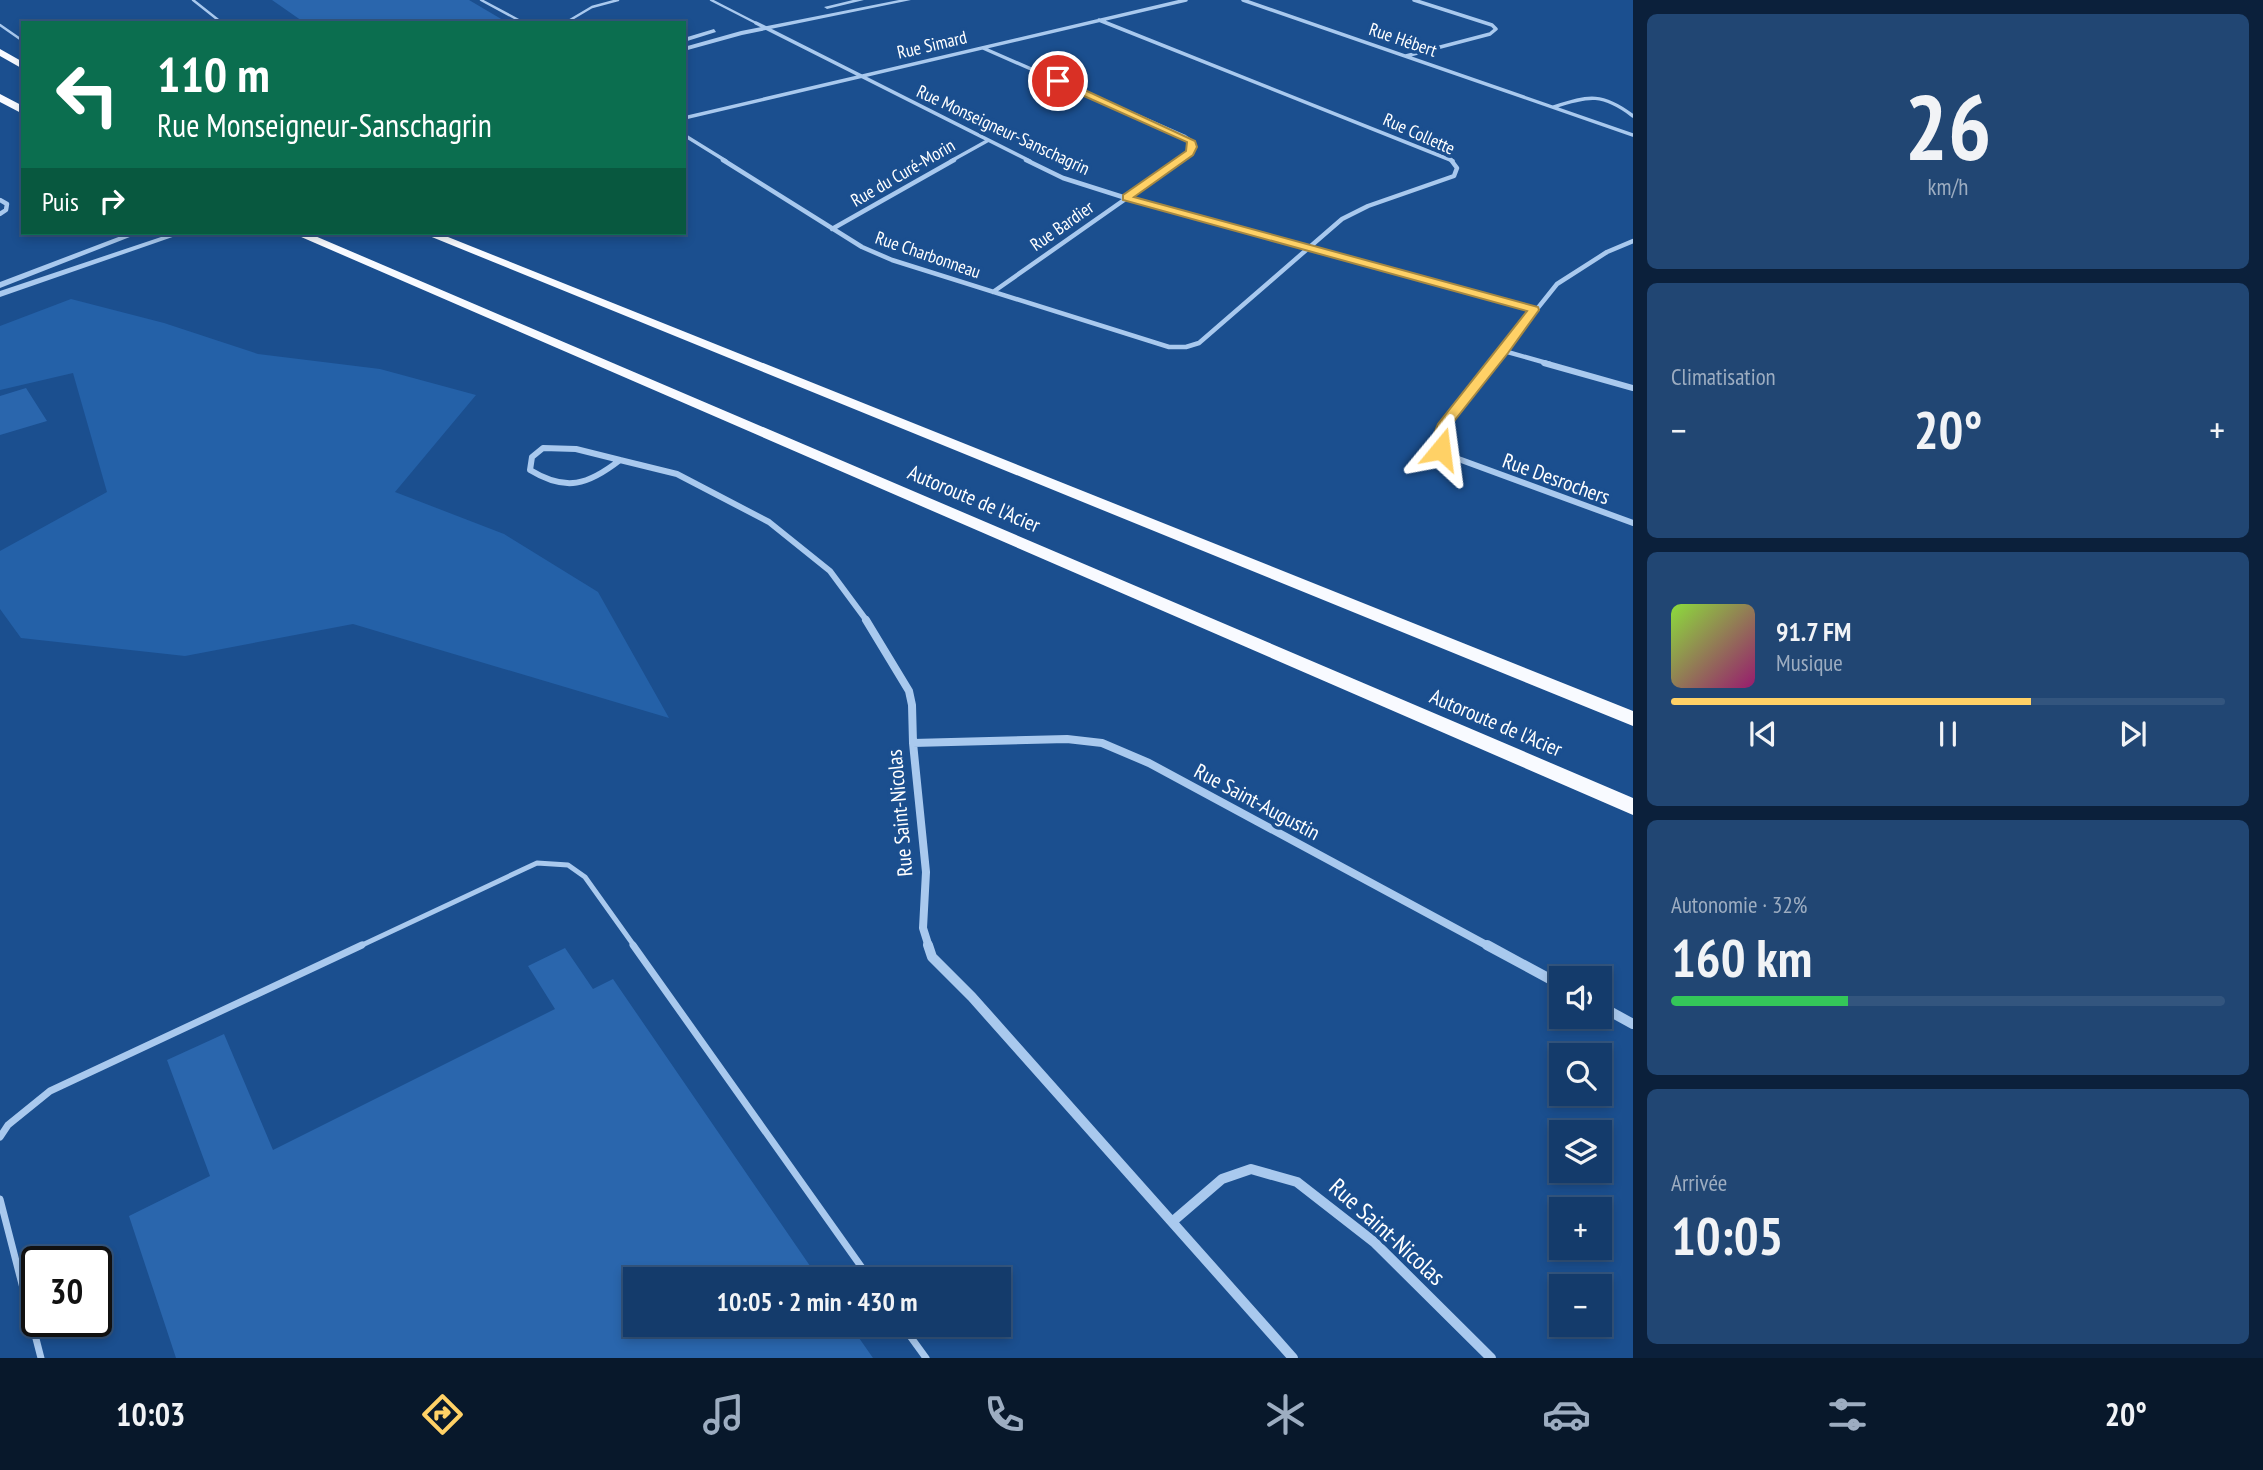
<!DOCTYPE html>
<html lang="fr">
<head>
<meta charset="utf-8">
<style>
	body { margin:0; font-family:"PT Sans Narrow",sans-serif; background:#214673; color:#f1f3f6; height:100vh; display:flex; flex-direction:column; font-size:26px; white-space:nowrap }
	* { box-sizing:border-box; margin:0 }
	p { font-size:23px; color:#9dadc1 }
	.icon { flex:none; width:38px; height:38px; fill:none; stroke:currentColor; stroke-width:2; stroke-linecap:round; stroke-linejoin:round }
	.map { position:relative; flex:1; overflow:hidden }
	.drawer { display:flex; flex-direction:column; gap:14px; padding:14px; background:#0b203b; width:630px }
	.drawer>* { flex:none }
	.hud { position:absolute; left:21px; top:21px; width:665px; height:214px; border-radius:0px; box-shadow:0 4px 10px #0003,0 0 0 2px #33557e; background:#0b6e4f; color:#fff; overflow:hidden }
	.controls { position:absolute; left:1549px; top:966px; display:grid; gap:14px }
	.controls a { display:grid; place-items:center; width:63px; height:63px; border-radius:0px; background:#143b6b; box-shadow:0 4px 10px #0003,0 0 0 2px #33557e; font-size:35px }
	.speed { position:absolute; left:21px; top:1246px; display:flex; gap:14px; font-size:35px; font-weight:700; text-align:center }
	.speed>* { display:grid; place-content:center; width:91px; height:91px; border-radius:50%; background:#143b6b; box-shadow:0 4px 10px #0003,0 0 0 2px #33557e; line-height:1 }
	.speed .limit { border:4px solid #111; border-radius:10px; background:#fff; color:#111 }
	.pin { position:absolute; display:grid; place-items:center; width:60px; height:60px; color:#fff; margin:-30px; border:4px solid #fff; border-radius:50%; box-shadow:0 2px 7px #0007 }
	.me { position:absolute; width:77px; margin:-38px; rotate:16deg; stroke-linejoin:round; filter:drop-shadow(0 0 5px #0008) }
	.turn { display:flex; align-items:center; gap:24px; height:147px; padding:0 21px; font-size:32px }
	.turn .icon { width:91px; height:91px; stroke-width:2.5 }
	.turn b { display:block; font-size:49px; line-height:60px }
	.then { display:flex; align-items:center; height:66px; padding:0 21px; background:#0003; gap:14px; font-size:26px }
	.big { font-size:52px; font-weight:800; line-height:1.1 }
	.drawer .tile { flex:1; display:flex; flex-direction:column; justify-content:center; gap:10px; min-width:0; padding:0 24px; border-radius:10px; background:#214673 }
	.drawer .dial { align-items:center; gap:0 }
	.dial b { font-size:91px; line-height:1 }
	.song { display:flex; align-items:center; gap:21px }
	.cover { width:84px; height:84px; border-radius:10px; background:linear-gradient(135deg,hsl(90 70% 55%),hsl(320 70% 35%)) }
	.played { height:7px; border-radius:4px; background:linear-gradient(90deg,#ffd166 65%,#33557e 65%) }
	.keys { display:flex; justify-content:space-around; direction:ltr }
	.heat { display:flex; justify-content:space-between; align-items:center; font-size:38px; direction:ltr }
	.charge { height:10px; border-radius:5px; background:linear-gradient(90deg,#34c759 32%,#33557e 0) }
	.trip { position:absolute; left:623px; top:1267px; width:388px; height:70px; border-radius:0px; background:#143b6b; box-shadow:0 4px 10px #0003,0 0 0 2px #33557e; font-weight:800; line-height:70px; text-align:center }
	.tabs { display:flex; height:112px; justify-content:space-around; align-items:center; background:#08182b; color:#9dadc1 }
	.tabs .icon { width:49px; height:49px }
	.tabs .selected { color:#ffd166 }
	.tabs b { font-size:32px; color:#f1f3f6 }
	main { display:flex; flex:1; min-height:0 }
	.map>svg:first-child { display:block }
	.green { fill:#2461a8 }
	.building { fill:#2a66ad }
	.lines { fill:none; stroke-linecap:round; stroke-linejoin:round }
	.service-far2 { stroke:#a9c9ee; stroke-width:2.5 }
	.service-far1 { stroke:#a9c9ee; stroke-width:5 }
	.service { stroke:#a9c9ee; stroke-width:7 }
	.minor-far4 { stroke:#a9c9ee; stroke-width:3.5 }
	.minor-far3 { stroke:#a9c9ee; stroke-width:4.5 }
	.minor-far2 { stroke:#a9c9ee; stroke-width:6 }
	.minor-far1 { stroke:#a9c9ee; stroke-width:8 }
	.minor { stroke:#a9c9ee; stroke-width:10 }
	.tertiary { fill:#a9c9ee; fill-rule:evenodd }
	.trunk { fill:#f8faff; fill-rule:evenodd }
	.route { fill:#ffd166; stroke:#a68842; stroke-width:2 }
	.labels { text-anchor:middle; stroke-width:7; stroke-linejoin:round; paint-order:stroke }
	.far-street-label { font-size:18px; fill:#fff; stroke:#1b4f8f }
	.street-label { font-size:21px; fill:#fff; stroke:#1b4f8f }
	.near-street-label { font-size:24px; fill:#fff; stroke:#1b4f8f }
</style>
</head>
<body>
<main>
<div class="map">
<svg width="1633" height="1358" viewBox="0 0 1633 1358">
	<rect width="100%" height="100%" fill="#1b4f8f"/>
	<path class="green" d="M71 299 164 323 258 354 380 369 476 395 395 492 504 534 598 592 669 718 353 624 185 656 21 638 0 609V551L107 492 73 373 0 390V326Z"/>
	<path class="building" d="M272 0H469L508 23H305Z
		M26 388 47 421 0 435V396Z
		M565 948 593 989 613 979 819 1279H635V1325H850L873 1358H176L129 1216 210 1176 167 1060 224 1034 273 1150 555 1009 528 966Z"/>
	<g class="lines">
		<path class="service-far2" d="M193 0 222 23
			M481 0 524 23
			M711 0 756 23
			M565 23 592 7 618 0
			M0 25 23 41"/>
		<path class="service-far1" d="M358 947 537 863 568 865 585 877 635 947"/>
		<path class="service" d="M633 945 870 1279
			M0 1137 8 1125 50 1091 362 945
			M0 1199 41 1358
			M902 1325 926 1358"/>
		<path class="minor-far4" d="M1243 0 1633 135
			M1099 20 1453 161
			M756 23 1030 161
			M983 48 1184 136 1191 141 1193 147 1190 153 1178 161
			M1406 56 1490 34 1496 29 1492 25 1414 0
			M1554 107C1589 95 1603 93 1633 116
			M684 118 1186 0
			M684 135 726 161
			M951 161 987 141"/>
		<path class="minor-far3" d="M723 160 862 247 892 260 1169 347H1186L1199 343 1342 219 1368 206 1454 176 1457 168 1451 160
			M1026 160 1063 178 1126 198 1534 310
			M0 200 7 204 6 210 0 214
			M832 229 954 160
			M993 292 1181 160
			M1504 351 1550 364
			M1493 364 1557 284 1607 252 1633 241"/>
		<path class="minor-far2" d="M1494 363 1445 424 1439 438 1441 449 1453 457 1633 523
			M1544 363 1633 388
			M543 448 576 449 620 460C588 485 566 492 530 470L532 457Z
			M620 460 677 474 769 522 830 571 867 621"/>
		<path class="minor-far1" d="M866 620 909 691 912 705 913 743 926 872 923 928 929 947
			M913 743 1067 739 1102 743 1149 763 1490 947"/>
		<path class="minor" d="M928 945 932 957 972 997 1293 1358
			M1487 945 1561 985
			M1600 1006 1633 1024
			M1172 1222 1222 1179 1251 1169 1297 1182 1374 1242 1491 1358"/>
		<path class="tertiary" d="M853 0H864L827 9 824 7Z
			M899 0H911L742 35 684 51V47L741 31Z
			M714 29 716 32 684 42V38Z
			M129 233H140L0 288V282Z
			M173 233H184L0 297V291Z"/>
		<path class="trunk" d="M0 49 23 62V69L0 56Z
			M0 94 23 106V114L0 102Z
			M292 233H308L1633 798V815Z
			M422 233H438L1633 711V726Z"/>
	</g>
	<path class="route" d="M1055 79H1061L1195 141 1197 147 1193 155 1134 197 1538 307 1539 310 1508 353 1451 425 1445 438 1446 451H1436C1430 441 1434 434 1438 424L1527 311 1123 200V195L1186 151 1187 142 1055 83Z"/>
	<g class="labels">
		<g class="far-street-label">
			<text transform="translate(1403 40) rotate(19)" y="6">Rue Hébert</text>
			<text transform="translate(932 45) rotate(-13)" y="6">Rue Simard</text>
			<text transform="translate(1003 130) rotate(25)" y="6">Rue Monseigneur-Sanschagrin</text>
			<text transform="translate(1419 134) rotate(24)" y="6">Rue Collette</text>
			<text transform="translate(903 173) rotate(-30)" y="6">Rue du Curé-Morin</text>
			<text transform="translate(1062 226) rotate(-35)" y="6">Rue Bardier</text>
			<text transform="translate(928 255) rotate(19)" y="6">Rue Charbonneau</text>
		</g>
		<g class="street-label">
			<text transform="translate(1556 479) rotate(20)" y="7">Rue Desrochers</text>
			<text transform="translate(974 499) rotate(23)" y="7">Autoroute de l'Acier</text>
			<text transform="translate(1496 723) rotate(23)" y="7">Autoroute de l'Acier</text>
			<text transform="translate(1257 802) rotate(28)" y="7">Rue Saint-Augustin</text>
			<text transform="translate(900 813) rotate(-95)" y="7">Rue Saint-Nicolas</text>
		</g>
		<g class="near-street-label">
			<text transform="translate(1387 1232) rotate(42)" y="8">Rue Saint-Nicolas</text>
		</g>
	</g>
</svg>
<div class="controls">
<a><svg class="icon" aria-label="sound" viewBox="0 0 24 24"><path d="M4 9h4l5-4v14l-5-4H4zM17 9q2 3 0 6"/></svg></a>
<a><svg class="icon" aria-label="search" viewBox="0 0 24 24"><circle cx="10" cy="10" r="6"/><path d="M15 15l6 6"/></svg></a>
<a><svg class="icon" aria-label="layers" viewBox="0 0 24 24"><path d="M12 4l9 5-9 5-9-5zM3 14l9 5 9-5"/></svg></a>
<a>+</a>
<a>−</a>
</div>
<div class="speed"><div class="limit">30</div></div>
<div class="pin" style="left:1058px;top:81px;background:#d93025"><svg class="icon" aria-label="arrive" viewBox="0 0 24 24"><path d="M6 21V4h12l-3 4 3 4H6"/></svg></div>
<svg class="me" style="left:1441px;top:449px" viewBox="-20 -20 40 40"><path d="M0-17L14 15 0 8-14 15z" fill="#ffd166" stroke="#fff" stroke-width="4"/></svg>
<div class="trip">10:05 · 2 min · 430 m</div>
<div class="hud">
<div class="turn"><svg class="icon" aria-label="left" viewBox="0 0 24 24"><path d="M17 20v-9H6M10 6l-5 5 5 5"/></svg><div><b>110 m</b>Rue Monseigneur-Sanschagrin</div></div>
<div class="then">Puis<svg class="icon" aria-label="right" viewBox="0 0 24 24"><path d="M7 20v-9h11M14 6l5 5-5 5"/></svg></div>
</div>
</div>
<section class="drawer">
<div class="tile dial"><b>26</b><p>km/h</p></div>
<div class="tile"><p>Climatisation</p>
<div class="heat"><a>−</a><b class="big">20°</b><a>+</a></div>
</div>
<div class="tile">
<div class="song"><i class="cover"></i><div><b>91.7 FM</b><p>Musique</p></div></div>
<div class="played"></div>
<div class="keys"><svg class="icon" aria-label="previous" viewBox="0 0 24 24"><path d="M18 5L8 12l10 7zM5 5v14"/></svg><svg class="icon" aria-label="pause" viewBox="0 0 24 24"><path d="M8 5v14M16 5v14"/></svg><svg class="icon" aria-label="next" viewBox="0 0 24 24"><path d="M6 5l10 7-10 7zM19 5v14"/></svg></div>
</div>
<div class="tile"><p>Autonomie · 32%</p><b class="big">160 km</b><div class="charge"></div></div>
<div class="tile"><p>Arrivée</p><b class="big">10:05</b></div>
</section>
</main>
<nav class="tabs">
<b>10:03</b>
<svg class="icon selected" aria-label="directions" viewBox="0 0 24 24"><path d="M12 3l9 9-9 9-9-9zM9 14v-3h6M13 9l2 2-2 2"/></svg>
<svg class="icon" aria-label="music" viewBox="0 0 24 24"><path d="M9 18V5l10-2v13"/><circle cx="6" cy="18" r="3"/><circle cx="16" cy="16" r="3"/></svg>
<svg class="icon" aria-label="phone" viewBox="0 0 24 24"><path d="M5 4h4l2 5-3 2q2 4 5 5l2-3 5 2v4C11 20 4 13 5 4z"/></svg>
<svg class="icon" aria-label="climate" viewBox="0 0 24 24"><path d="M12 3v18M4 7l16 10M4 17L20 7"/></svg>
<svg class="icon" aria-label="car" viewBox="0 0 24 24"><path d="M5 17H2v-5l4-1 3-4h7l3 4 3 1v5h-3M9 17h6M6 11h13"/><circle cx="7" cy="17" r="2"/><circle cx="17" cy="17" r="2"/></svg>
<svg class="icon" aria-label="filters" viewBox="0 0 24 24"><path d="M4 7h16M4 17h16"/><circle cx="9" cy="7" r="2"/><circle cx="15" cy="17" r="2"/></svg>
<b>20°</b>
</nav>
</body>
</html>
